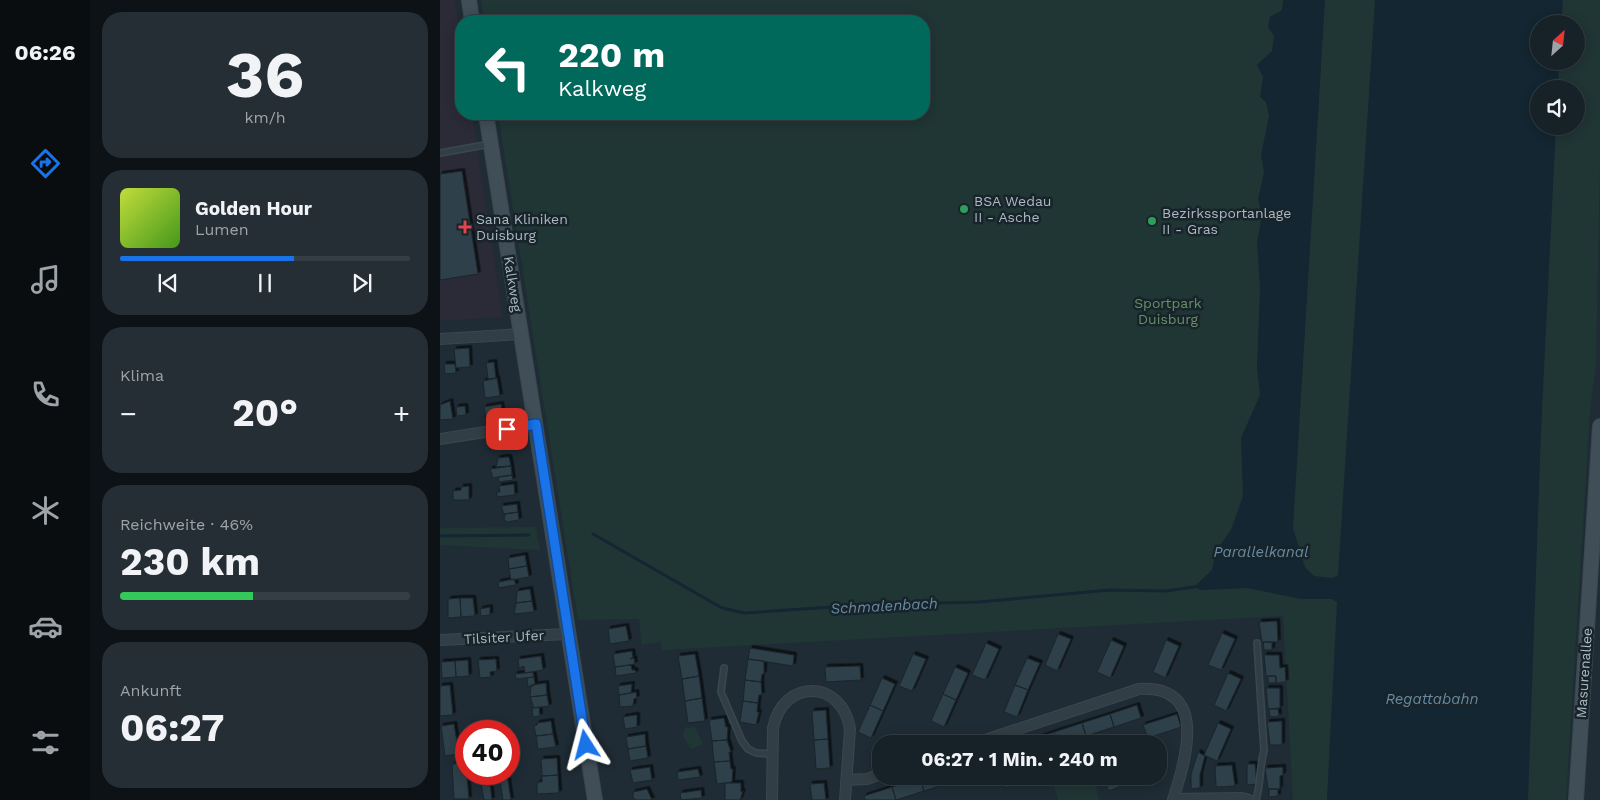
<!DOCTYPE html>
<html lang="de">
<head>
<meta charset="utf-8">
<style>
	body { margin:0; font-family:"Work Sans",sans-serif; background:#242e34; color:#f1f3f6; height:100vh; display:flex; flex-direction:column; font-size:19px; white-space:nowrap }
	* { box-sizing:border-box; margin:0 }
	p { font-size:16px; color:#9ea3a8 }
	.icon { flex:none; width:28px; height:28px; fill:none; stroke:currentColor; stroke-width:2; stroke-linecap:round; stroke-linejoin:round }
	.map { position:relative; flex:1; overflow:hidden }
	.details { display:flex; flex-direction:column; gap:12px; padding:12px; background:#0d1216; width:350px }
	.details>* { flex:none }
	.hud { position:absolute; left:15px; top:15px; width:475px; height:105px; border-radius:20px; box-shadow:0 2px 12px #0003,0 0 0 1px #363e45; background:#00695c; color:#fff; overflow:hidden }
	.needle { width:32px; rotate:27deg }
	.buttons { position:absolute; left:1090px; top:15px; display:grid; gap:10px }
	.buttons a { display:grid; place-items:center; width:55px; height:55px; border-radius:50%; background:#172128; box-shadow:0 2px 12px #0003,0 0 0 1px #363e45; font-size:25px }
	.speed { position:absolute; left:15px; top:720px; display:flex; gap:10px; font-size:25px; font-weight:700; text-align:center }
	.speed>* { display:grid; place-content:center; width:65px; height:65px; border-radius:50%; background:#172128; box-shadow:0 2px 12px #0003,0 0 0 1px #363e45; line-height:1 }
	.speed .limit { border:8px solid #d22; background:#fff; color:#111 }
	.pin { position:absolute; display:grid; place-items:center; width:42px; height:42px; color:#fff; margin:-21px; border-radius:10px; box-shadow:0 2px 8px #0006 }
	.me { position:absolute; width:55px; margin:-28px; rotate:351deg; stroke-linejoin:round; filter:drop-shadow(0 0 4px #0008) }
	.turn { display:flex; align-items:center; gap:18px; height:105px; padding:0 20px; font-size:22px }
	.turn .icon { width:65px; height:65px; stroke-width:2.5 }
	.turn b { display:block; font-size:35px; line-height:42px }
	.big { font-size:38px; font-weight:700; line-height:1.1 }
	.details .widget { flex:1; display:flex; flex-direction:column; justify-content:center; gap:8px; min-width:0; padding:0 18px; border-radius:20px; background:#242e34 }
	.details .dial { align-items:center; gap:0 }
	.dial b { font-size:65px; line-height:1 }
	.song { display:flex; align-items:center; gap:15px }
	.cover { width:60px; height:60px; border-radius:8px; background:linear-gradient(135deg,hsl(70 70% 55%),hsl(100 70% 35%)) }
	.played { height:5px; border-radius:2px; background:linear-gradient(90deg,#1a73e8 60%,#363e45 60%) }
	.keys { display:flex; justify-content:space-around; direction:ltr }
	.heat { display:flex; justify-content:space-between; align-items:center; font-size:28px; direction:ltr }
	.charge { height:8px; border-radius:4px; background:linear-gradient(90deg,#34c759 46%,#363e45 0) }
	.trip { position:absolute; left:432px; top:735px; width:295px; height:50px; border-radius:20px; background:#172128; box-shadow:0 2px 12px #0003,0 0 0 1px #363e45; font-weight:700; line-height:50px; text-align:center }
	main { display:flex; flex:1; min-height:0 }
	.tabs { display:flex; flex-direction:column; width:90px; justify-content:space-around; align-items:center; background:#090d10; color:#9ea3a8 }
	.tabs .icon { width:35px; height:35px }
	.tabs .current { color:#1a73e8 }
	.tabs b { font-size:22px; color:#f1f3f6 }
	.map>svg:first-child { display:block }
	.medical { fill:#2a2b37 }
	.green { fill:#203634; fill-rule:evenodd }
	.water { fill:#132631 }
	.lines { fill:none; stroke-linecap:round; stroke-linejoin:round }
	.stream { stroke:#132631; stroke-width:3 }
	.building { fill:#2d3f49; stroke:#1a252c; filter:url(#shadow) }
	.lane-casing { stroke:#3b474f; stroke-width:8 }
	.street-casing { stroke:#3b474f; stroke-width:12 }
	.secondary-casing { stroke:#3b474f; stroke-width:16 }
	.lane { stroke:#323e45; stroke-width:5 }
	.street { stroke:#323e45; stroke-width:10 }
	.secondary { stroke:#404e58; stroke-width:14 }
	.route-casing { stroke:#114b97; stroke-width:12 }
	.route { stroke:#1a73e8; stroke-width:9 }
	.leisure-dot { fill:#2e9e5b; stroke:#18232a; stroke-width:2 }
	.health-dot { fill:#e0444e; stroke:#18232a; stroke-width:2 }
	.labels { text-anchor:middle; stroke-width:5; stroke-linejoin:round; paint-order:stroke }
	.poi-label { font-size:14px; fill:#abb9c3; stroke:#18232a; text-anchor:start }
	.street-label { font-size:14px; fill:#abb9c3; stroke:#18232a }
	.park-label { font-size:14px; fill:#649265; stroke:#18232a }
	.water-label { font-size:15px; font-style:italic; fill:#648ba2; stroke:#18232a }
</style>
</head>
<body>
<main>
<nav class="tabs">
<b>06:26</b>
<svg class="icon current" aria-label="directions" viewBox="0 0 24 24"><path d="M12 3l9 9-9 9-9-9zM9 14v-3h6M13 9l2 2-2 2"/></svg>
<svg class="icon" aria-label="music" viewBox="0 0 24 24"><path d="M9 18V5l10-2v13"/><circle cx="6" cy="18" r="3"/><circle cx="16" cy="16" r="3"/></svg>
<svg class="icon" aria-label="phone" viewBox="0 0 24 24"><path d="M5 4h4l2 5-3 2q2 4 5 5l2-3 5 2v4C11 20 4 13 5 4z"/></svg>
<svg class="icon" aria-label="climate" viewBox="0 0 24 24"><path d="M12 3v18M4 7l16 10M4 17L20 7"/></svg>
<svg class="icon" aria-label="car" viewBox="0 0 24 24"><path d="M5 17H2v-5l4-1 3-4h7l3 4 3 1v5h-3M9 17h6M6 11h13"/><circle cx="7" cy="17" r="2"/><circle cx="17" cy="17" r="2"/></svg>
<svg class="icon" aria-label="filters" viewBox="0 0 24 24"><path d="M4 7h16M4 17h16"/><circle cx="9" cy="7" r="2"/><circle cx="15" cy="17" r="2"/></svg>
</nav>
<section class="details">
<div class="widget dial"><b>36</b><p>km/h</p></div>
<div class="widget">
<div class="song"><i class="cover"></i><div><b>Golden Hour</b><p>Lumen</p></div></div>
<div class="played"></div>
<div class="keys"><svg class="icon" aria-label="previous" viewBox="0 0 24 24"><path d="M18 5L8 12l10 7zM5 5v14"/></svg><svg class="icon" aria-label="pause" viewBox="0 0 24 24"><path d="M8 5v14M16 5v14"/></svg><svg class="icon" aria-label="next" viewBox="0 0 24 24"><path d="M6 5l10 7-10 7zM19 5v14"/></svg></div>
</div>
<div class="widget"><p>Klima</p>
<div class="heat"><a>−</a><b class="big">20°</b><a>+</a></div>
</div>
<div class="widget"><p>Reichweite · 46%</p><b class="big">230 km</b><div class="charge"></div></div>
<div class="widget"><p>Ankunft</p><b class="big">06:27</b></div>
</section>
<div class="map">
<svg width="1160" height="800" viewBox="0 0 1160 800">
	<defs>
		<filter id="shadow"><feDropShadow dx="2.5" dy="-2.5" stdDeviation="0" flood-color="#0009"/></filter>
	</defs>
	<rect width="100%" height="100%" fill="#1f2c35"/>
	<path class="medical" d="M0 0H15L21 40V114H32L63 317 0 321Z"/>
	<path class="green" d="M41 0H1160V164L1156 362 1150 411 1126 800H853L843 616 222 650 221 642 202 645 199 619 138 620 58 114H484V21H44ZM1099 24H1136V61H1099ZM1099 89H1136V126H1099Z
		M96 527 100 550 0 545V528Z
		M255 727 263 744 251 749 243 736 245 728Z
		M611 776H654L659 800H618Z"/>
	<path class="water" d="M843 0H885L853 528 865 567 874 576 893 578 898 575 935 0H1123L1121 24H1099V61H1119L1118 89H1099V126H1116L1101 431 1088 800H887L897 602 892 599H861L807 588 761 590 754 587 772 570 776 551 791 530 803 496 801 438 820 395 817 366 820 288 817 242 822 216 818 199 824 173 821 155 829 116 826 102 820 97 823 77 817 65 832 51 834 36 828 27 830 17 842 10Z"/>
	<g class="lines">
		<path class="stream" d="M153 534 282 608 305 613 422 605 539 602 670 590 726 591 754 587
			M0 536 89 535"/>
	</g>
	<path class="building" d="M22 171 38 274 0 280V174Z
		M29 348 30 367 16 368 14 349Z
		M54 362 56 378 48 379 46 363Z
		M4 364H15L16 373 5 374Z
		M57 378 60 396 45 398 43 381Z
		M10 401 13 419 0 420V405Z
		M61 404 64 421 47 424 44 407Z
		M25 406 26 415 17 416 16 407Z
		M66 437 69 447 55 450 52 439Z
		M66 457H69L71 466 56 467 58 458Z
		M71 466 72 475 53 478 50 469Z
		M72 475 73 480 59 482 58 477Z
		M74 484 75 495 57 497V492H60L59 486Z
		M29 486V500H13V491L21 490V487Z
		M77 504 78 512 64 514 61 506Z
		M78 512 79 520 67 522 64 520 65 514Z
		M85 555 87 566 69 569 68 558Z
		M87 566 89 577 71 580 69 569Z
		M74 579 76 585 59 588 58 582Z
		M90 589 92 601 76 603 77 591Z
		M20 598H33L35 616 21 617Z
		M20 598 21 617 8 618V599Z
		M92 601 94 612 74 614 76 603Z
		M50 607V615L41 616 40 609Z
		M837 621 838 642H822L819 622Z
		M186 626 189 641 170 644 168 629Z
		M782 633 795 639 781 670 768 665Z
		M618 634 631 639 617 671 605 665Z
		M671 640 684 646 670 678 657 672Z
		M726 640 739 646 725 678 713 672Z
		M823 642H832V650H824Z
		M546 643 559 649 545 680 532 675Z
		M310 648 354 655 353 666 308 659Z
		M192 651 193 657 190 659 194 658 195 664 175 667 173 654Z
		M255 654 259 676 242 679 238 656Z
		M473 654 486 659 472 691 459 686Z
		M824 655H839L840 668 845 667 846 682 836 683V676H826Z
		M101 656 103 670 85 673 84 666 79 668 78 659Z
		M587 658 600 663 588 690 575 685Z
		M56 659 57 671 50 672 51 677 40 678 38 660Z
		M308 659 324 661V674H322L321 682 305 680Z
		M28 660 29 676 16 677 15 661Z
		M15 661 16 677 2 678 1 662Z
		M191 665 192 670H195L196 673 176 676 175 667Z
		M420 666 421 680 386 682 385 667Z
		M515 667 528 673 516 700 503 694Z
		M93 672 94 677 76 679 75 674Z
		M788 673 801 679 786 711 774 705Z
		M259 676 262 698 245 701 242 679Z
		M828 676H836V683H828Z
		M94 677 95 685 88 687 87 678Z
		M442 678 455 684 443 711 430 705Z
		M305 680 321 682 322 695H319L318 703 303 701Z
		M106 683 107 695 90 697 91 685Z
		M192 684 191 693 179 695 178 686Z
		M10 685 13 715 0 716V686Z
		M575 685 588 690 577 717 564 712Z
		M826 688H840V708L828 709Z
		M196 692 197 698 194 699 193 706 180 707 179 695Z
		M503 694 516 700 504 727 491 721Z
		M107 695 109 706 94 708 90 697Z
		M262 698 265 721 248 723 245 701Z
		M303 701 318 703 317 712H319L316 725 300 722Z
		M430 705 443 711 431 738 418 732Z
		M697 705 701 718 674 727 670 714Z
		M99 707 100 716 93 717 92 708Z
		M829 709H838L839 716 830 717Z
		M386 710 388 739 374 740 372 711Z
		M670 714 674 727 646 736 642 723Z
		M737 714 741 727 708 738 703 725Z
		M195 715H197V727L185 729 183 717Z
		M284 718 286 727H288L287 740 272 741 269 720Z
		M111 721 113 734 96 736 94 726 97 725V723Z
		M842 721V745H830L827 722Z
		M642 723 646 736 618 744 614 732Z
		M778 723 791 729 777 761 764 755Z
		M14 724 19 754 5 756 1 726Z
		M614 732 618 744H586V742Z
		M113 734 116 747 98 749 96 736Z
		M205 734 206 746 188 749 186 737Z
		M388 739 390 768 376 769 374 740Z
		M287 740 291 752H289L290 761 274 762 272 741Z
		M206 746 208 758 190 761 188 749Z
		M758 752 765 756 760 775V788L751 789V774Z
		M117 758 118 775 102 776 101 759Z
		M290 761 291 769H293L292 782 277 784 274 762Z
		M26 763 29 799H14L12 764Z
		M807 764H815L817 784 807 785Z
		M792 765 795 786 776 787 775 766Z
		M210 767 212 780 193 783 190 770Z
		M843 767V775L840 776V789H828L825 768Z
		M258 769 260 777 238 780 237 772Z
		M59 774H67L71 800H63Z
		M118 775 119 793 97 794V787L98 782H102V776Z
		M483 776H510L512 782 484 791 480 778Z
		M562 776H576L578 783 566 788Z
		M668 776H694L696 780 669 791 663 778Z
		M480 778 484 791 456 800 452 787Z
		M50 783 52 800H44L41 784Z
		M285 783H301V792L303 791 300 800H285Z
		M384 783 386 800H372L370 784Z
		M452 787 456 800H425L424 796Z
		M207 789 212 800H196L193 797V792Z
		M829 789H838V796L829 797Z
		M261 790 262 798 241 800 240 793Z"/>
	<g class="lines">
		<g class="lane-casing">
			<path id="lane" d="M275 21 330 18
				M0 153 50 144
				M284 668 281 692 302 741 308 749 316 753 332 754
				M816 800C821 784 819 768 824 751L817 643"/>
		</g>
		<g class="street-casing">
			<path id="street" d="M0 339 81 334
				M0 439 96 424
				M0 640 128 634
				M533 744 699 689C769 685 746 758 733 800
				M407 780 427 779 441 774
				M733 799 802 798 809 800
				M332 800 333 728C343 678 402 679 410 729L405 800"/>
		</g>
		<g class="secondary-casing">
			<path id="secondary" d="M29 0 32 21
				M46 114 155 800
				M1136 800 1160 426"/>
		</g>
		<use href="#lane" class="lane"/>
		<use href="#street" class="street"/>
		<use href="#secondary" class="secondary"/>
	</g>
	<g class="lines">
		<g class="route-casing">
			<path id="route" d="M67 429 96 424 146 745"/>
		</g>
		<use href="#route" class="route"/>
	</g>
	<g class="leisure-dot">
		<circle cx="524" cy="209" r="5"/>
		<circle cx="712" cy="221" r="5"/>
	</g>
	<path class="health-dot" d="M22.5 219.5h5v5h5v5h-5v5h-5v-5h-5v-5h5z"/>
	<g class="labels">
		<g class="poi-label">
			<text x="534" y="206">BSA Wedau<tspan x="534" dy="16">II - Asche</tspan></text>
			<text x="722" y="218">Bezirkssportanlage<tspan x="722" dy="16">II - Gras</tspan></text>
			<text x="36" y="224">Sana Kliniken<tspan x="36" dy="16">Duisburg</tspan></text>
		</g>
		<g class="street-label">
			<text transform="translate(73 284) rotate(81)" y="5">Kalkweg</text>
			<text transform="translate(64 637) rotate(-3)" y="5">Tilsiter Ufer</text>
			<text transform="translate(1144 673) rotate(-86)" y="5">Masurenallee</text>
		</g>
		<g class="park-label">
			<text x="728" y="308">Sportpark<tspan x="728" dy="16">Duisburg</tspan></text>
		</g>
		<g class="water-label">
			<text x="821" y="557">Parallelkanal</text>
			<text transform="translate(444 606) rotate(-3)" y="5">Schmalenbach</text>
			<text x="992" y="704">Regattabahn</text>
		</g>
	</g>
</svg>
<div class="buttons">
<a><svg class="needle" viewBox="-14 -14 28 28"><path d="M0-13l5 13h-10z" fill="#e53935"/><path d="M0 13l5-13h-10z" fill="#9ea3a8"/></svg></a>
<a><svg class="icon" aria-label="sound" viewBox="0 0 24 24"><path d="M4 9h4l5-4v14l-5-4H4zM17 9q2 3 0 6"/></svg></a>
</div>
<div class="speed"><div class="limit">40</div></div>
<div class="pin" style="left:67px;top:429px;background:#d93025"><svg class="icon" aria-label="arrive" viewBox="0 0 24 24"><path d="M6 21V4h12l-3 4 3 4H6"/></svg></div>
<svg class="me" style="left:146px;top:745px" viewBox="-20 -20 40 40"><path d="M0-17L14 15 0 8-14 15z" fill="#1a73e8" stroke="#fff" stroke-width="4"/></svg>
<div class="trip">06:27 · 1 Min. · 240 m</div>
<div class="hud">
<div class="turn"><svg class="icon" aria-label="left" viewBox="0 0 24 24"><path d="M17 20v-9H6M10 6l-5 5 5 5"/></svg><div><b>220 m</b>Kalkweg</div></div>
</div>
</div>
</main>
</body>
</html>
